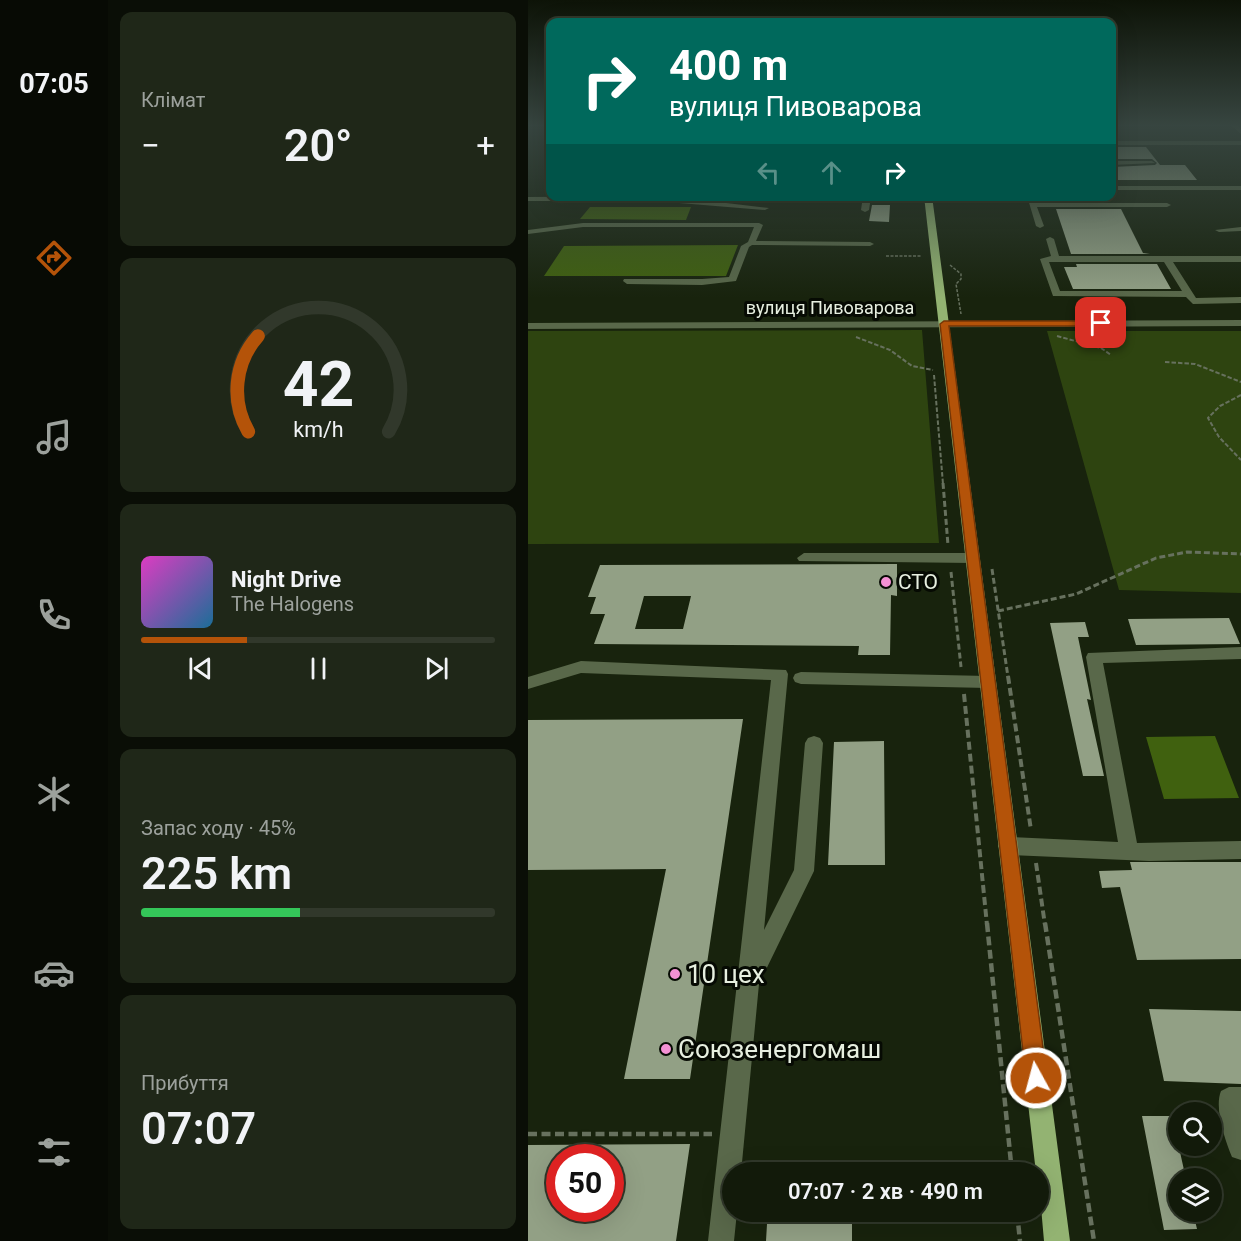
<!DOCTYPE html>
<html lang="uk">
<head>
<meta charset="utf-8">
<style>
	body { margin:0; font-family:Roboto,sans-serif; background:#1f2718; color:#f1f3f6; height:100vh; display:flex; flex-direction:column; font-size:22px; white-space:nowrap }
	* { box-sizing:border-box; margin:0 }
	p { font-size:20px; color:#9ca19c }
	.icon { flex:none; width:33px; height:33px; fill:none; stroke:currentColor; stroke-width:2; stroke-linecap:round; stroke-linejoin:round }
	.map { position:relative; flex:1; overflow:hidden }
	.sheet { display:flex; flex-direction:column; gap:12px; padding:12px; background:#0a0e06; width:420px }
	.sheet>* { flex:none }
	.top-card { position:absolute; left:18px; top:18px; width:570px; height:183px; border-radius:12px; box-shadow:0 6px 24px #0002,0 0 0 2px #31382b; background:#00695c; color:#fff; overflow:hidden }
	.tools { position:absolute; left:640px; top:1102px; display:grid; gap:12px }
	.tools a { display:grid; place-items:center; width:54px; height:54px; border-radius:50%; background:#121a0a; box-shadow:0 6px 24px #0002,0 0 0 2px #31382b; font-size:30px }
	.speed { position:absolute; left:18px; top:1144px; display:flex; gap:12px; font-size:30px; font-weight:700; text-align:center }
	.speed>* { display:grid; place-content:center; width:78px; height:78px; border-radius:50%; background:#121a0a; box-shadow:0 6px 24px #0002,0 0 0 2px #31382b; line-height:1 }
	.speed .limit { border:9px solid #d22; background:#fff; color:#111 }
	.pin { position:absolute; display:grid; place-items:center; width:51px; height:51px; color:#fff; margin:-26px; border-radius:12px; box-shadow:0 3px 9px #0006 }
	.me { position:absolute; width:66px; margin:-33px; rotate:353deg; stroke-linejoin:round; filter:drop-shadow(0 0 4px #0008) }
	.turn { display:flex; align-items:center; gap:21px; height:126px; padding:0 24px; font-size:27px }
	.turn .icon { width:78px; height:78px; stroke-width:2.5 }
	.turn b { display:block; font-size:42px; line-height:51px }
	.lanes { display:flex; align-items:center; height:57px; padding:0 24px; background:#0003; justify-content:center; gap:30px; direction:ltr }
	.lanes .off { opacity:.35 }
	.big { font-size:45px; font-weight:600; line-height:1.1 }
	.sheet .widget { flex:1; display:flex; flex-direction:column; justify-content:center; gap:9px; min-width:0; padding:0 21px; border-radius:12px; background:#1f2718 }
	.sheet .dial { align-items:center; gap:0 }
	.dial svg { height:156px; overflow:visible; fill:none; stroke:#31382b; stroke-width:7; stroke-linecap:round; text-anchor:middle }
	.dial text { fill:#f1f3f6; stroke:none }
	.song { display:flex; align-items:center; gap:18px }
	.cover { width:72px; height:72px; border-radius:9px; background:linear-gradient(135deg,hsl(310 70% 55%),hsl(200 70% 35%)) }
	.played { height:6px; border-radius:3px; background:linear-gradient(90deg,#b45309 30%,#31382b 30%) }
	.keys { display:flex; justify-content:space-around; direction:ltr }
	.heat { display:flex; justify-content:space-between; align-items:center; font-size:33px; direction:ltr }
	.charge { height:9px; border-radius:4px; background:linear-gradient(90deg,#34c759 45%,#31382b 0) }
	.trip { position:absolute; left:194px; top:1162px; width:327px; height:60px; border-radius:30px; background:#121a0a; box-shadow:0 6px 24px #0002,0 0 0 2px #31382b; font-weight:600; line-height:60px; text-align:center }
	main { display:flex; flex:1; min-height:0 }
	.menu { display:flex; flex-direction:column; width:108px; justify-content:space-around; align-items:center; background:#070a04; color:#9ca19c }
	.menu .icon { width:42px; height:42px }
	.menu .active { color:#b45309 }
	.menu b { font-size:27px; color:#f1f3f6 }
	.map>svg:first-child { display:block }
	.green { fill:#2e4410 }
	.water { fill:#40610f }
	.building { fill:#92a085; fill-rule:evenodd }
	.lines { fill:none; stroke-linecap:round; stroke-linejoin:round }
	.path-far4 { stroke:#67715e; stroke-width:1.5; stroke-dasharray:3 1.5; stroke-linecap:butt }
	.path-far3 { stroke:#67715e; stroke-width:2; stroke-dasharray:4.5 2; stroke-linecap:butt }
	.path-far2 { stroke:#67715e; stroke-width:3; stroke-dasharray:6 3; stroke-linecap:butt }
	.path-far1 { stroke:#67715e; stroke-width:4; stroke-dasharray:8 4; stroke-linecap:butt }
	.path { stroke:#67715e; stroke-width:4.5; stroke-dasharray:9 4.5; stroke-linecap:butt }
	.minor { fill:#59684a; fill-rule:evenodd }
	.major { fill:#93b372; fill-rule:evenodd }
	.route { fill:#b45309; stroke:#753606; stroke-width:1.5 }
	.poi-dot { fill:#f491d4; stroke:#060a03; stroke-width:2 }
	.labels { text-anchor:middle; stroke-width:6; stroke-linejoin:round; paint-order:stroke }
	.far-street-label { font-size:18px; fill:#e7efe0; stroke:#060a03 }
	.poi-label { font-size:21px; fill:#e7efe0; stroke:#060a03; text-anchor:start }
	.near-poi-label { font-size:26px; fill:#e7efe0; stroke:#060a03; text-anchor:start }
</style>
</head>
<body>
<main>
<nav class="menu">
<b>07:05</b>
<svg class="icon active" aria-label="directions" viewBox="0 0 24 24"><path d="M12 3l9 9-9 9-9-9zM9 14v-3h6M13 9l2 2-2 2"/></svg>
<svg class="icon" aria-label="music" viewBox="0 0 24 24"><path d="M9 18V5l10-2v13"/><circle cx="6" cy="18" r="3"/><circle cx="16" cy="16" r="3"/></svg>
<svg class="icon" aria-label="phone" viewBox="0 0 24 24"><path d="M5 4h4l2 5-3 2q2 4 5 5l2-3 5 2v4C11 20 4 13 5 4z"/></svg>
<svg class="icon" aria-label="climate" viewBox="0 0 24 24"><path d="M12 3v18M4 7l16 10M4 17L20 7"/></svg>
<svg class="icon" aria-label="car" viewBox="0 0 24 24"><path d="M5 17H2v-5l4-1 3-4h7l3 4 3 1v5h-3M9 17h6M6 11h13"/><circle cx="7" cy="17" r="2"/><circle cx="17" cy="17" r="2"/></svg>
<svg class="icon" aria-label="filters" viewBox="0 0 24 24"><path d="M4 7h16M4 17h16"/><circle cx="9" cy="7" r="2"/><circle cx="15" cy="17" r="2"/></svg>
</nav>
<section class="sheet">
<div class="widget"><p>Клімат</p>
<div class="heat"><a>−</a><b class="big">20°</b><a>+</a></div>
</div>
<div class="widget dial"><svg viewBox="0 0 100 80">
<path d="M14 69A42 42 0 1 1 86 69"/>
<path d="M14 69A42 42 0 0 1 19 20" stroke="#b45309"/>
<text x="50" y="56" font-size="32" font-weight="700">42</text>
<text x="50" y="72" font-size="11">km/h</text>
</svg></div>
<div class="widget">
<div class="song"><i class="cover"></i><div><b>Night Drive</b><p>The Halogens</p></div></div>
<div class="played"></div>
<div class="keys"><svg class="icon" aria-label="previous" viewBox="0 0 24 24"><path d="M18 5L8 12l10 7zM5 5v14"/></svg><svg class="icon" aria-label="pause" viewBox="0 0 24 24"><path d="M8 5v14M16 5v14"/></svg><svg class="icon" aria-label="next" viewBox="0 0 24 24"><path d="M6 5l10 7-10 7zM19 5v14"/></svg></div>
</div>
<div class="widget"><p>Запас ходу · 45%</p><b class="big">225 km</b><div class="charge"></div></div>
<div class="widget"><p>Прибуття</p><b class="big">07:07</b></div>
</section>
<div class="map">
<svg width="713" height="1241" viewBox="0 0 713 1241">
	<rect width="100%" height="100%" fill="#18230d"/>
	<path class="green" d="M394 330 411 543 0 544V331Z
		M519 331H713V593L591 590Z"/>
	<path class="water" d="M62 207H163L158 220 52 219Z
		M210 245 198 276H16L36 246Z
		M687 736 711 798 636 799 618 737Z"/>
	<path class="building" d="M584 147H618L632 165H657L669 180H584V167L627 165 629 163 624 159H584Z
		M523 196H564L566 201H524Z
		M344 205H362L361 222 341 221Z
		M528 209H593L615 253 622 254H543Z
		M548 264H629L643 289H545L536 267H549Z
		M369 564V596L363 595 362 655H330L331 646 66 644 77 614H62L68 597H60L72 565ZM116 596H163L155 629H107Z
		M701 618 712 644 608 645 600 619Z
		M557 622 561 637H550L563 700 559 699 576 776H555L522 623Z
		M215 719 162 1079H96L138 869 0 870V720Z
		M356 741 357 865H300L306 742Z
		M602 862H713V959L609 960 592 887 574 888 571 871 604 870Z
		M621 1009 713 1011V1084L636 1081Z
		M614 1116H644L658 1179H651V1212H665L669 1229 636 1230Z
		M162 1144 148 1241H0V1145ZM32 1158H82V1209H32Z
		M324 1223V1241H238L239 1224Z"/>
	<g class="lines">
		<path class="path-far4" d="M358 256H394
			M422 265 433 274V279L428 284 433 314"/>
		<path class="path-far3" d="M529 336 573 348 583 355
			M328 337 362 350 384 366 405 370
			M637 362 667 364 713 382
			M406 375 415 484
			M713 395 692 406 680 418 691 437 713 460"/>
		<path class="path-far2" d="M415 483 420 545
			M464 569 480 677
			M423 572 433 667
			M470 611 548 594 628 558 659 552 713 554"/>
		<path class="path-far1" d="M480 676 503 830
			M436 694 459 925
			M508 863 517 925"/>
		<path class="path" d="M459 923 484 1173
			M517 923 566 1241
			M0 1134H184
			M489 1212 492 1241"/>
		<path class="minor" d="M702 124H708L713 129V134Z
			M584 141H713V145H584Z
			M584 161H624L627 163 584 165Z
			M584 186H713V190H584Z
			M139 196 241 208 237 210 127 201H0V197Z
			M335 196H343L341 210 337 212 333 210Z
			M499 196H506L508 203H639L643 205 639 207H509L516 226 512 228 508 226Z
			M55 223H231L235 225 228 241 342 242 346 244 342 246 224 245 221 247 208 281 174 285 99 284 95 281 96 279H174L201 277 213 246 220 242 226 227H55L0 234V230Z
			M713 227V231L691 232 687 230Z
			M522 237 526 239 531 256H713V262H645L668 298 713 297V303L665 304 658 297 525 296 512 259 523 256 518 239ZM521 262H636L654 291H532Z
			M713 320V326L0 329V323Z
			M276 553H445L452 558 445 563 271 561 269 558Z
			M713 647V659L575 663 609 843 713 841V859L621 861 480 855 473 852 470 846 473 840 480 837 590 842 558 657 560 653Z
			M53 661 258 670 260 674 236 930 266 870 277 743 280 738 286 736 292 738 295 743 286 871 231 984 213 1173H204V1212H209L206 1241H180L243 680 53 673 0 689V677Z
			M273 672 460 676 466 678 468 682 466 686 460 688 273 684 267 682 265 678 267 674Z
			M701 1087H713V1160L704 1157C697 1140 686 1108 693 1091Z"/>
		<path class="major" d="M396 196H404L542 1241H516L510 1173H508Z"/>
	</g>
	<linearGradient id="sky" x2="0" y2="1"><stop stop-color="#0d1307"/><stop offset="0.42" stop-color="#374540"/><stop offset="1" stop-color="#374540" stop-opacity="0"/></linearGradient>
	<rect width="713" height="298" fill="url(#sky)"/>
	<path class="route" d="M416 321H573L577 323 573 326H421L519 1078 516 1086 508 1089 501 1086 498 1078 412 324Z"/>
	<g class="poi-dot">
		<circle cx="358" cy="582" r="6"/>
		<circle cx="147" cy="974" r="6"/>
		<circle cx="138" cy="1049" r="6"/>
	</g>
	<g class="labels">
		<g class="far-street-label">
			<text x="302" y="314">вулиця Пивоварова</text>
		</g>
		<g class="poi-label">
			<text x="370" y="589">СТО</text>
		</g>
		<g class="near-poi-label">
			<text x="159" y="983">10 цех</text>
			<text x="150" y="1058">Союзенергомаш</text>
		</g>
	</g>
</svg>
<div class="tools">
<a><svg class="icon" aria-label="search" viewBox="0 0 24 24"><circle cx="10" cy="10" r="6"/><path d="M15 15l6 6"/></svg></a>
<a><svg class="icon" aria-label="layers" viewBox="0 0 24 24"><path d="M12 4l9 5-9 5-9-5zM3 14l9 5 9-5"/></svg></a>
</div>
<div class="speed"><div class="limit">50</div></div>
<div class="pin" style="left:573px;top:323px;background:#d93025"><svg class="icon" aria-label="arrive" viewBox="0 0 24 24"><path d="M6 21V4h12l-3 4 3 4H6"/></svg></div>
<svg class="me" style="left:508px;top:1078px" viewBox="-20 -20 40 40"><circle r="17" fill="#b45309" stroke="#fff" stroke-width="3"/><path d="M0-11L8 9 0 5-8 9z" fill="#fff"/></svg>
<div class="trip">07:07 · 2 хв · 490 m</div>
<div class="top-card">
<div class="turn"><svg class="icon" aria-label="right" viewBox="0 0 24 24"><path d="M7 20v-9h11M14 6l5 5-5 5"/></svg><div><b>400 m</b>вулиця Пивоварова</div></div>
<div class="lanes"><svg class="icon off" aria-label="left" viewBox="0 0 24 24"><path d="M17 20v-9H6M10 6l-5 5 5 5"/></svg><svg class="icon off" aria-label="ahead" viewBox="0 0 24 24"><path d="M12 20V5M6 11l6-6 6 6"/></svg><svg class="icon" aria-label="right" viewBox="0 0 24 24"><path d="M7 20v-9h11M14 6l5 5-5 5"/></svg></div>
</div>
</div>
</main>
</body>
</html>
